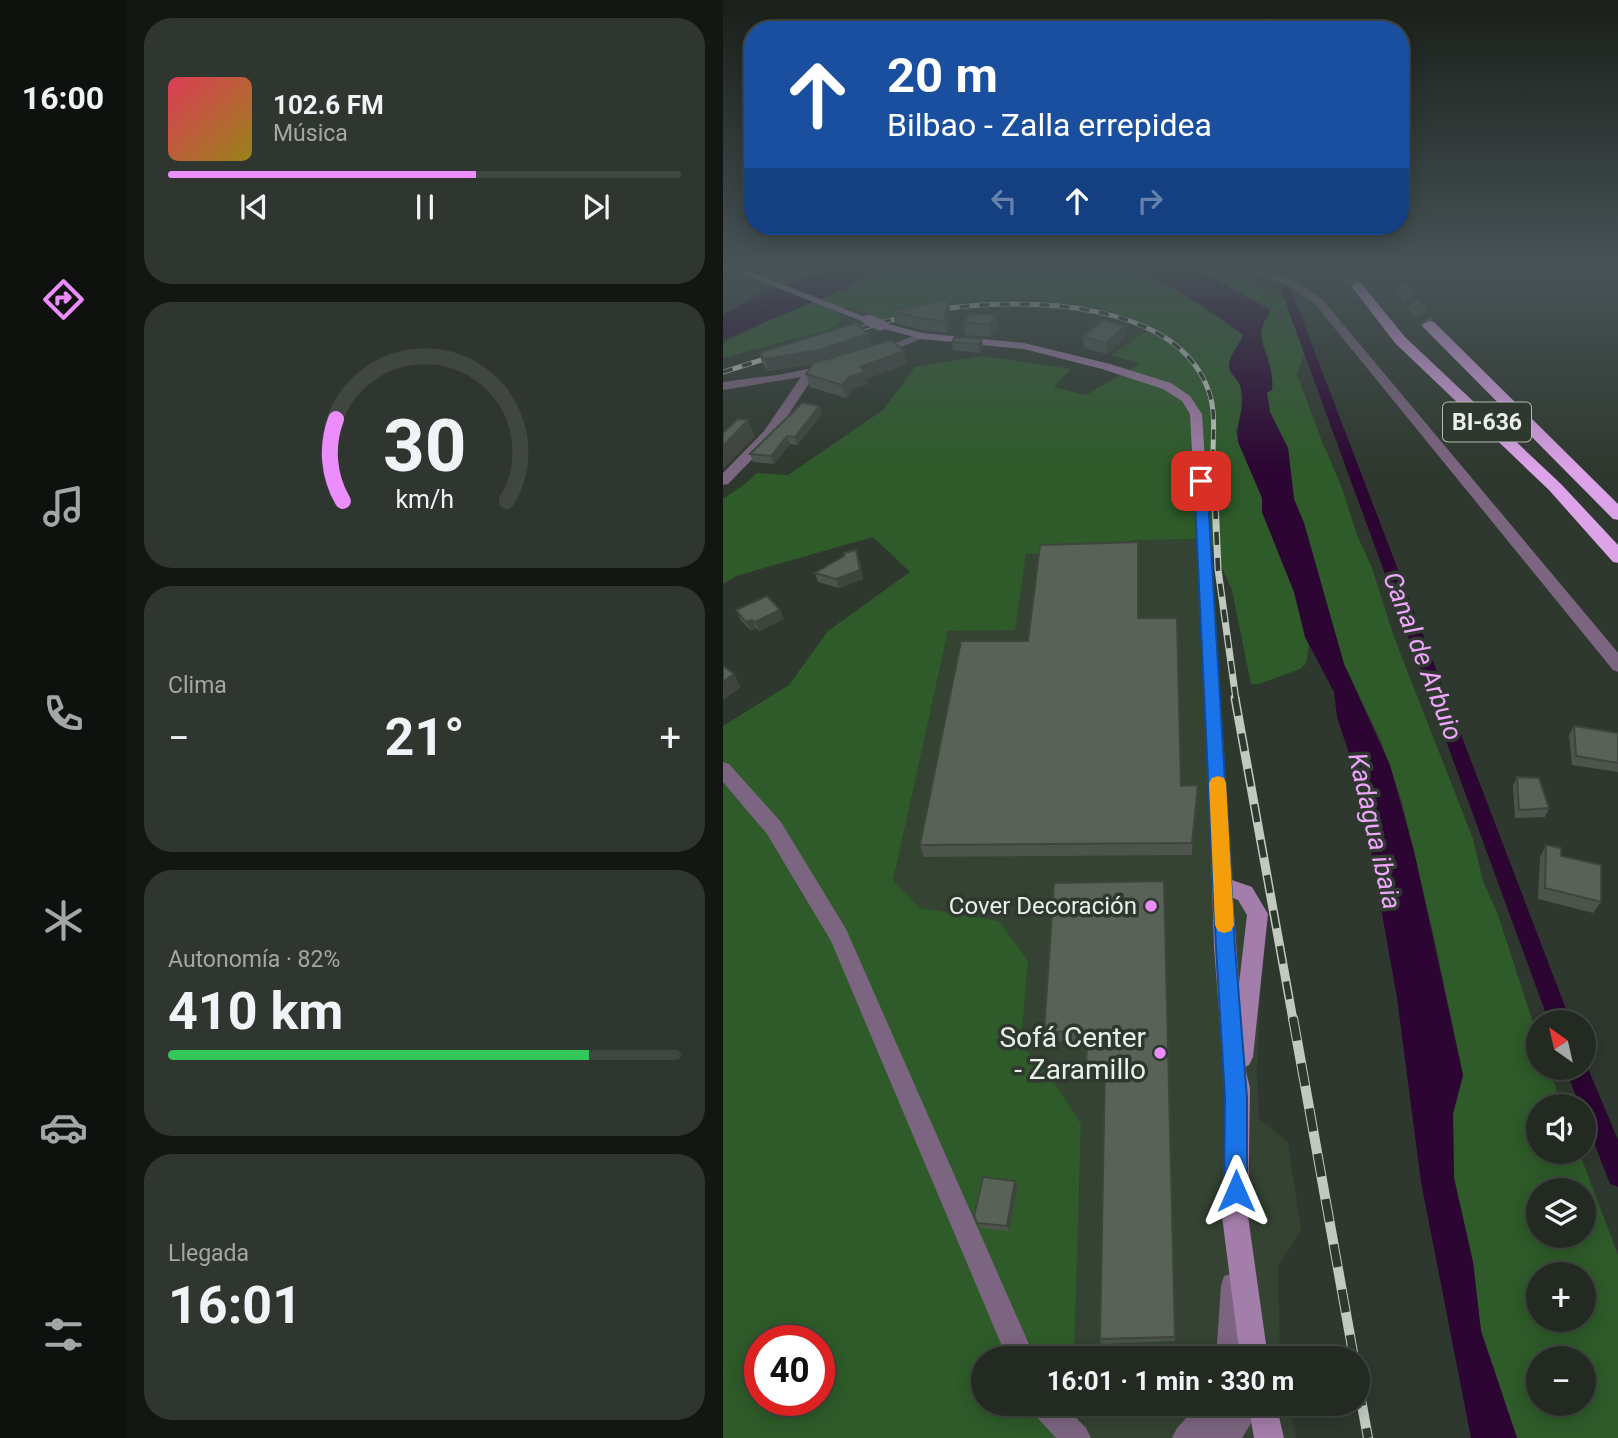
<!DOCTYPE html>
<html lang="es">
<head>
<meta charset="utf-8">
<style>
	body { margin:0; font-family:Roboto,sans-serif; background:#2f362f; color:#f1f3f6; height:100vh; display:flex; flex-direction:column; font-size:26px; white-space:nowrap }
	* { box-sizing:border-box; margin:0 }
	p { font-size:23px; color:#a3a7a5 }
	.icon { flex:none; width:38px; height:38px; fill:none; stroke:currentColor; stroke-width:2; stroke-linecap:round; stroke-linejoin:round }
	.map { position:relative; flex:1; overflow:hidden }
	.details { display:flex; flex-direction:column; gap:18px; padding:18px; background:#131713; width:597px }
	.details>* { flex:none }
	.hud { position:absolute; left:21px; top:21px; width:665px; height:214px; border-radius:28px; box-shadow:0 4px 18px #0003,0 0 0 2px #404640; background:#1a4fa0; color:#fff; overflow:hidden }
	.needle { width:46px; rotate:326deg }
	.fabs { position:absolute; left:803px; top:1010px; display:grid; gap:14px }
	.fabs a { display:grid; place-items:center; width:70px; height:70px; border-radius:50%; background:#232a22; box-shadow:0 4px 18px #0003,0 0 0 2px #404640; font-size:35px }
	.speed { position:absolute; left:21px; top:1325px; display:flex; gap:14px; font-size:35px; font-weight:700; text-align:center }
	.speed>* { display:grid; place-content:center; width:91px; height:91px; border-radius:50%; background:#232a22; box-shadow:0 4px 18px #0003,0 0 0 2px #404640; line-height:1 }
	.speed .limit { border:10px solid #d22; background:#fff; color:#111 }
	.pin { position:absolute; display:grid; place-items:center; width:60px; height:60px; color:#fff; margin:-30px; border-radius:14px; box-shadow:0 4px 10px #0006 }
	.me { position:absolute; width:77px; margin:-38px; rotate:0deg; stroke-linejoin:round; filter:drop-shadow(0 0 5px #0008) }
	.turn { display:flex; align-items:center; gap:24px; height:147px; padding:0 28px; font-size:32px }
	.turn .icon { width:91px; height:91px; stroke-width:2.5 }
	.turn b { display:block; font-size:49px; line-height:60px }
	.lanes { display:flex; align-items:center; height:66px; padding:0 28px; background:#0003; justify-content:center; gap:35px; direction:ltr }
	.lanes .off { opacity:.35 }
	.big { font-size:52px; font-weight:700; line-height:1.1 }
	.details .widget { flex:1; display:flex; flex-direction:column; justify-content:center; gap:10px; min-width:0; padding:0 24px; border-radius:28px; background:#2f362f }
	.details .dial { align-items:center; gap:0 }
	.dial svg { height:182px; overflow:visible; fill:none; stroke:#404640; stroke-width:7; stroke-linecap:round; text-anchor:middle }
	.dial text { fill:#f1f3f6; stroke:none }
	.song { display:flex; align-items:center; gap:21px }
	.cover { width:84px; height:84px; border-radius:10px; background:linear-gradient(135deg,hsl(350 70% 55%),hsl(50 70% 35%)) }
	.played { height:7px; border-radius:4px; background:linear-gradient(90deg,#eb8dfc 60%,#404640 60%) }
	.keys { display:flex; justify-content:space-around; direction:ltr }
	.heat { display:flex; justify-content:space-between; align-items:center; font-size:38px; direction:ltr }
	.charge { height:10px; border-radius:5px; background:linear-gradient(90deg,#34c759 82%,#404640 0) }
	.trip { position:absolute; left:248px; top:1346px; width:399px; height:70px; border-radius:35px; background:#232a22; box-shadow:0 4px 18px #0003,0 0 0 2px #404640; font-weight:700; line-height:70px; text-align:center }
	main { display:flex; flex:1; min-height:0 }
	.tab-bar { display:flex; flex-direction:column; width:126px; justify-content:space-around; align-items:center; background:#0e110e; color:#a3a7a5 }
	.tab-bar .icon { width:49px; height:49px }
	.tab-bar .current { color:#eb8dfc }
	.tab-bar b { font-size:32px; color:#f1f3f6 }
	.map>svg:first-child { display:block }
	.built { fill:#354333 }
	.green { fill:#2e5b29; fill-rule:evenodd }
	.water { fill:#2c0532 }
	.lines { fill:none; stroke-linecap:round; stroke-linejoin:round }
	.canal { fill:#2c0532; fill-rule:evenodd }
	.highway-tunnel { stroke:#4b544a; stroke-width:14; stroke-dasharray:14 7; stroke-linecap:butt }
	.street { fill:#7c6580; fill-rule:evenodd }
	.secondary { fill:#a47eaa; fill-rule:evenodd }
	.highway { fill:#dda3e8; fill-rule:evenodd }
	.rail-far3-casing { stroke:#c2c9c1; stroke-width:5 }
	.rail-far2-casing { stroke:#c2c9c1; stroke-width:7 }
	.rail-far1-casing { stroke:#c2c9c1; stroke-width:9 }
	.rail-casing { stroke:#c2c9c1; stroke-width:10 }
	.rail-far3 { stroke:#2f382e; stroke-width:3.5; stroke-dasharray:10; stroke-linecap:butt }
	.rail-far2 { stroke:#2f382e; stroke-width:4.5; stroke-dasharray:13; stroke-linecap:butt }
	.rail-far1 { stroke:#2f382e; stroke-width:6; stroke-dasharray:18; stroke-linecap:butt }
	.rail { stroke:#2f382e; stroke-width:8; stroke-dasharray:23; stroke-linecap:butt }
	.secondary-bridge { stroke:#a47eaa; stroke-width:11 }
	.wall { fill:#4c544b }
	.shaded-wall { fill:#3e453d }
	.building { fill:#586257; stroke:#3e453d; stroke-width:2 }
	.route { fill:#1a73e8; stroke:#114b97; stroke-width:2 }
	.slow { fill:#f59e0b }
	.poi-dot { fill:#eb8dfc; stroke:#2f382e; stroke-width:2.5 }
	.labels { text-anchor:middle; stroke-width:7; stroke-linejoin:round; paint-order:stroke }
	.shield { fill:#2f382e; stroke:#b2b9b1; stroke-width:2 }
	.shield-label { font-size:23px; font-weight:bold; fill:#eaf0e9 }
	.poi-label { font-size:24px; fill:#eaf0e9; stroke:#2f382e; text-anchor:end }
	.water-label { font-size:26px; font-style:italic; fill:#f1a6fe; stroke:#2f382e }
	.near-poi-label { font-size:28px; fill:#eaf0e9; stroke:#2f382e; text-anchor:end }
</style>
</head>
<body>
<main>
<nav class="tab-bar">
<b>16:00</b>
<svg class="icon current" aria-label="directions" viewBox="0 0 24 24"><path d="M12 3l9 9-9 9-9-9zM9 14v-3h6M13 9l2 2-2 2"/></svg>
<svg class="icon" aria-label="music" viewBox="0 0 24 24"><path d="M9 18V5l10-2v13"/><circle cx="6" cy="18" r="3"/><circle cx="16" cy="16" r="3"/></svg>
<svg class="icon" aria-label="phone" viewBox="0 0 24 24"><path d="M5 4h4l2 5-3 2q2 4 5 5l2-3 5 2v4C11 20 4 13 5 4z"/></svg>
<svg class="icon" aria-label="climate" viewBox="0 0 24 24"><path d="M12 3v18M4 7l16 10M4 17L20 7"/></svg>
<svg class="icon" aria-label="car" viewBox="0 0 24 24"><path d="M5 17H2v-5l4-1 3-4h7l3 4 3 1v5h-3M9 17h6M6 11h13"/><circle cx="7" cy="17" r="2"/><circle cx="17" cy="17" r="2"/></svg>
<svg class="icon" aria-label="filters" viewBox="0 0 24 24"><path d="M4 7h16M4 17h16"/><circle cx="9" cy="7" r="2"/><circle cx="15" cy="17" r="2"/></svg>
</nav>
<section class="details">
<div class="widget">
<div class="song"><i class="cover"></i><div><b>102.6 FM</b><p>Música</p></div></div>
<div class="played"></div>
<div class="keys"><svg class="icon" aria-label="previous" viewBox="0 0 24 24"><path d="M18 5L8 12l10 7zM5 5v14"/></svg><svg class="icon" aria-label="pause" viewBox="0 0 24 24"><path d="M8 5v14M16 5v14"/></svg><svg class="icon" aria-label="next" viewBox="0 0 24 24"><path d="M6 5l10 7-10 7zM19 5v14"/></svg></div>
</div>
<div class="widget dial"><svg viewBox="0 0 100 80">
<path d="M14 69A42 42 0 1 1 86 69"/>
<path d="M14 69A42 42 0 0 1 11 33" stroke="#eb8dfc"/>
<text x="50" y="56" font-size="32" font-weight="700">30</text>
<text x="50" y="72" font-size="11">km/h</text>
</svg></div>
<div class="widget"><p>Clima</p>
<div class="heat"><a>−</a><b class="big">21°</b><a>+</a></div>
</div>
<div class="widget"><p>Autonomía · 82%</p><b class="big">410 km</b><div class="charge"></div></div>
<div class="widget"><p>Llegada</p><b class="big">16:01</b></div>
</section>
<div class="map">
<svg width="896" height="1438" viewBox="0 0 896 1438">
	<rect width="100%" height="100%" fill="#2f382e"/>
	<path class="built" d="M486 539 511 883 541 919 534 1072 536 1119 565 1142 578 1230 555 1266 557 1358H351L358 1124 329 1079 298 1044 305 961 276 922 197 908 170 882 225 630 303 554 383 552 409 540Z
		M342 1404H566L573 1438H335Z"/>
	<path class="green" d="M159 269H405C446 282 484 310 520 335L506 362 507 370 517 385 519 408 513 432 539 498V512L571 592 586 645 583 664 577 669 536 684H528L509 590 486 539 409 540 383 552 303 554 292 630 225 631 170 881 197 908 276 921 305 961 298 1044 329 1079 358 1124 351 1358H261V1404H342L335 1438H0V726L66 685 105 631 187 572 150 537 13 576 0 584V499L22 484 34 473 65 475 160 410 192 367 258 356 348 369 331 387 363 395 417 364 388 355 430 327 411 318 376 308 312 299 250 301 211 306 157 319 124 307 111 312 117 314 118 321 105 330 0 358V344L45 320 126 287ZM37 1340H96V1400H37Z
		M475 269H498L562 299 582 353 574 374 598 439 619 488 634 535 649 568 671 637 750 839 760 881 775 915 815 1038 816 1068H826L839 1106H816V1152H856L895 1255V1438H794L758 1331 750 1262 731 1178 730 1114 740 1075 712 941 679 802 658 741 621 664 581 523 571 499 565 448 547 412 543 392 548 365 537 333 539 321 547 313 545 306 522 297ZM816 1190H861V1236H816ZM816 1274H861V1320H816ZM816 1358H861V1404H816Z"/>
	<path class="water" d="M113 269H159L126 287 0 340V315L47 288Z
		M405 269H475L548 311C524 342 553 356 549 390L544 393 547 412 565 448 571 499 581 523 621 664 667 765 691 851 740 1075 730 1114 731 1178 750 1262 758 1331 794 1438H748L698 1182 674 998 636 784 614 717 611 692 582 637 571 592 539 512V498L515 442C512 423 524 405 517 385 514 378 506 374 506 365 506 356 517 344 520 335 486 309 445 282 405 269Z"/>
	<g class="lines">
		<path class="canal" d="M563 287 568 290 848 1022H826L558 290Z
			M861 1059 896 1142V1187L887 1184 861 1117V1106H857L842 1068H861Z"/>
		<path class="highway-tunnel" d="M623 269 634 286
			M665 269 706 325"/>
		<path class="street" d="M524 269C552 269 576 283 599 299L896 654V672L890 670 591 303 566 286Z
			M195 334 205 336 158 355 148 353Z
			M107 364 113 367 111 369 92 374 51 437 5 484 0 485V473L41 431 78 377 0 390V382L61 374Z
			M0 762 6 764 58 822 123 929 312 1358H284L108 941 44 834 0 782Z
			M511 1273 521 1276 524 1286 521 1358H493L498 1286 501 1276Z
			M307 1404H340L363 1428 368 1438H333L311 1414Z
			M476 1404H506L505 1409 509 1404H540L519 1438H449L454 1428Z"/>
		<path class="secondary" d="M7 269H21L150 320 141 322Z
			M158 322 199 333 301 343 387 364 448 383 467 396 479 414 509 880 529 887 545 914 530 1057 526 1065 522 1067 527 1088 525 1216 545 1358H517L499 1216 503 1102 491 947 485 751 467 414 459 401 440 389 379 369 301 349 199 339 154 327V323ZM510 898 515 900 524 915 516 984Z
			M525 1404H553L561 1438H531Z"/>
		<path class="highway" d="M634 282 638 283 682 337 838 484 896 546V563L890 562 826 490 672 343 628 286Z
			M706 321 711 322 896 505V520L890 519 701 328 699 325Z"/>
		<g class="rail-far3-casing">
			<path id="rail-far3" d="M120 334C152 324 185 314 219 309 299 298 454 298 486 392 493 412 490 435 490 456
				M0 372 57 354"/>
		</g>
		<g class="rail-far2-casing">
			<path id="rail-far2" d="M490 454 495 569 513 700"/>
		</g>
		<g class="rail-far1-casing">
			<path id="rail-far1" d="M512 698 570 1020"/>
		</g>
		<g class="rail-casing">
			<path id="rail" d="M570 1018 631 1358
				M635 1383 645 1438"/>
		</g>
		<use href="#rail-far3" class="rail-far3"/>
		<use href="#rail-far2" class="rail-far2"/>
		<use href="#rail-far1" class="rail-far1"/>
		<use href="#rail" class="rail"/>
		<path class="secondary-bridge" d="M145 320 158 325"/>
	</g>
	<path class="wall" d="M225 299 227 311 224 333 199 330 172 323 169 311Z
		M273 315 275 327 268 337 242 335 240 322Z
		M402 326V337L384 354 361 348 360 337Z
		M259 339 260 348 257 353 230 350 229 342Z
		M148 346 181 351 184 364 143 379 145 384 129 389 123 398 87 387 83 374 90 364 46 371 41 366 36 353Z
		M99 414 74 445 67 444 51 464 30 462 27 454Z
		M136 559 140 579 116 588 95 582 92 573Z
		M13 610H57L61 619 36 631 33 628 28 631 17 619Z
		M416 618 458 786 475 785 469 855 201 857 197 845 305 641Z
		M851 726 895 733V772L849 765 846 735Z
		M794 777 826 808 822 817 792 818 790 786Z
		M823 845 838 856 878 902 870 913 815 899 817 857Z
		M441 881 452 1341 378 1344 377 1339 382 1074H365L363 1064 364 1041 324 1042 321 1032Z
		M295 1186 286 1231 258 1228 254 1223Z"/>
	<path class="shaded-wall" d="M225 299 227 311 224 333 222 321Z
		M273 315 275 327 268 337 266 325Z
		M402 326V337L384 354 383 343Z
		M145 334 149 346 99 362 46 371 42 359Z
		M259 339 260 348 257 353 255 344Z
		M181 351 184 364 143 379 145 384 129 389 123 398 119 385 126 377 137 367Z
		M96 406 99 414 74 445 72 437Z
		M25 420 32 437 0 469V446Z
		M64 436 67 444 51 464 48 456Z
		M133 550 140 579 116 588 113 579Z
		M57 610 61 619 36 631 32 622Z
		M29 620 33 628 28 631 23 622Z
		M11 674 18 687 0 700V682Z
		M475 785V798L469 855V843Z
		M292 1181 295 1186 286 1231 284 1226Z"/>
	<path class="building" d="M225 299 222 321 197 318 169 311Z
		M247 314 273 315 266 325 240 322Z
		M380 320 402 326 383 343 360 337Z
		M133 323 145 334 96 350 42 359 36 353Z
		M232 337 259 339 255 344 229 342Z
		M168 340 181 351 137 367 142 372 126 377 119 385 83 374 91 363Z
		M79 403 96 406 72 437 64 436 48 456 27 454Z
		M15 419 25 420 0 446V433Z
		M415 542V618H454L458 786 475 785 469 843 197 845 238 641H305L317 545Z
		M133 550 137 570 113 579 92 573 121 556V553Z
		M44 596 57 610 32 622 29 620 23 622 13 610Z
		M0 666 11 674 0 682Z
		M851 726 895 733V763L853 756Z
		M794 777 816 778 826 808 796 810Z
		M823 845 838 848V856L878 865V902L822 888Z
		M441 881 452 1337 377 1339 382 1064H363L365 1031 321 1032 331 883Z
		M260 1177 292 1181 284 1226 254 1223 251 1216Z"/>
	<linearGradient id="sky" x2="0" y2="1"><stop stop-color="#1a1f19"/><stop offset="0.57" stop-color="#475357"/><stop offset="1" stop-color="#475357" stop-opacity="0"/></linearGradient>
	<rect width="896" height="470" fill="url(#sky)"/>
	<path class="route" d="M478 477 484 481 512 947 524 1098V1191L521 1199 513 1202 505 1199 501 1191 502 1098 493 947 471 481Z"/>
	<path class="slow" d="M495 776 501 778 503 783 511 925 508 931 501 933 495 931 492 925 486 783 489 778Z"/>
	<g class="poi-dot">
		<circle cx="428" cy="906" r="7"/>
		<circle cx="437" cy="1053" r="7"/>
	</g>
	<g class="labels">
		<rect class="shield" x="720" y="402.5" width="88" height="39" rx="5"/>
		<g class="shield-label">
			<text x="764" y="430">BI-636</text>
		</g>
		<g class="poi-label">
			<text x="414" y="914">Cover Decoración</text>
		</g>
		<g class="water-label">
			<text transform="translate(700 656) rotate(69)" y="9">Canal de Arbuio</text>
			<text transform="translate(652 831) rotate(77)" y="9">Kadagua ibaia</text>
		</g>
		<g class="near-poi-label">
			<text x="423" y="1047">Sofá Center<tspan x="423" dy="32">- Zaramillo</tspan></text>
		</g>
	</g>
</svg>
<div class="fabs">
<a><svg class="needle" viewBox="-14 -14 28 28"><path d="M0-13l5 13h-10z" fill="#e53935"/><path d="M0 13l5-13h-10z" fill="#a3a7a5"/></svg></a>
<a><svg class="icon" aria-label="sound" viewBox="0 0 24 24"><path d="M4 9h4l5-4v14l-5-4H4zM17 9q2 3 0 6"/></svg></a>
<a><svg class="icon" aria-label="layers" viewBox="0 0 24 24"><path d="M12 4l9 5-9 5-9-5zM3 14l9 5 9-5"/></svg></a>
<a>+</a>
<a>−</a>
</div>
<div class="speed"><div class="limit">40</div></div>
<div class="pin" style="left:478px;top:481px;background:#d93025"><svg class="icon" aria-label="arrive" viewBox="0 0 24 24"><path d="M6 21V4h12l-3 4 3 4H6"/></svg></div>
<svg class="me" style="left:513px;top:1191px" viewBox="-20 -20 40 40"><path d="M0-17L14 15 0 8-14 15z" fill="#1a73e8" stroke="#fff" stroke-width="4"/></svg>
<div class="trip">16:01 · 1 min · 330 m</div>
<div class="hud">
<div class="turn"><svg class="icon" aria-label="ahead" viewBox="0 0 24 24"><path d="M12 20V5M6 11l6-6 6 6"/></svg><div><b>20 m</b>Bilbao - Zalla errepidea</div></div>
<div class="lanes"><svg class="icon off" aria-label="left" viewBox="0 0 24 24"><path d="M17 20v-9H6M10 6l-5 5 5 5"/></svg><svg class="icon" aria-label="ahead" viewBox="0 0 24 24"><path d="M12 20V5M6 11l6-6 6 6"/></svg><svg class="icon off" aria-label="right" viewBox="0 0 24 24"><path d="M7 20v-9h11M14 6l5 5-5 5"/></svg></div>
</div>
</div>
</main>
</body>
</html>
